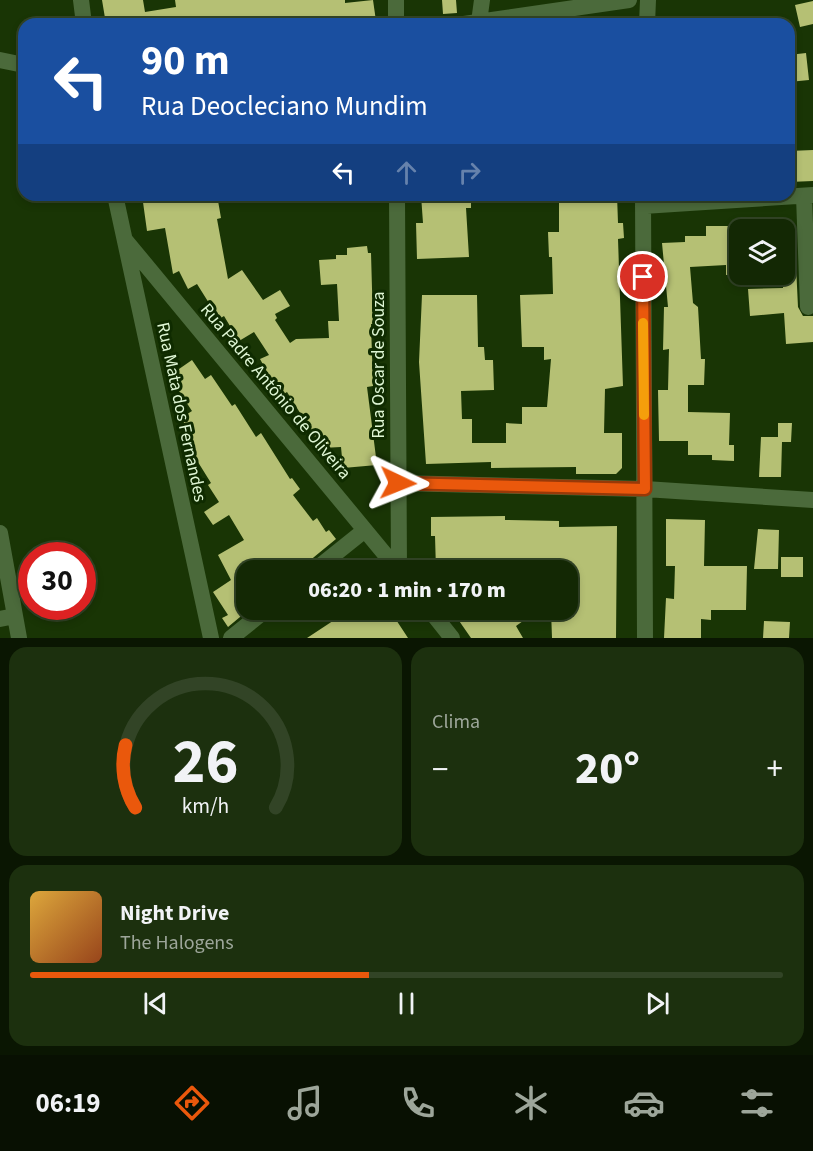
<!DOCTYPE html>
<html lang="pt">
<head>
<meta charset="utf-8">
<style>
	body { margin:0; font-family:"Source Sans 3",sans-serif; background:#1c300e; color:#f1f3f6; height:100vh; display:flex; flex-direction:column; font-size:22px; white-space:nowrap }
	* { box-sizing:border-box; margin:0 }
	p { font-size:20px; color:#9da69a }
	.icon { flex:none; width:33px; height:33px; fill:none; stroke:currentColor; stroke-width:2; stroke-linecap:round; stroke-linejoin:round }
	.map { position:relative; height:638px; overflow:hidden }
	.details { display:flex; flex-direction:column; gap:9px; padding:9px; background:#0a1602; flex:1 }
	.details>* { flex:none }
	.hud { position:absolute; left:18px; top:18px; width:777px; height:183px; border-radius:18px; box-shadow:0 3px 9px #0003,0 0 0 2px #324426; background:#1a4fa0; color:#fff; overflow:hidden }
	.tools { position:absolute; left:729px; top:219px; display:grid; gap:12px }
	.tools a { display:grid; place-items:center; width:66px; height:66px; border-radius:12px; background:#132804; box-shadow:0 3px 9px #0003,0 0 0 2px #324426; font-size:30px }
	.speed { position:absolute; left:18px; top:542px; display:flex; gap:12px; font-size:30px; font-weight:700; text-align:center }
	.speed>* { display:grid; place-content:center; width:78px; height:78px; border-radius:50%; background:#132804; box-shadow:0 3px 9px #0003,0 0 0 2px #324426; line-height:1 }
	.speed .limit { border:9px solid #d22; background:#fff; color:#111 }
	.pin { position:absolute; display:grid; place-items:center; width:51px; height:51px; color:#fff; margin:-26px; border:3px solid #fff; border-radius:50%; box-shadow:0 2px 6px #0007 }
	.me { position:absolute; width:66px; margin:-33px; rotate:92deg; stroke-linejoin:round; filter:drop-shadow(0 0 4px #0008) }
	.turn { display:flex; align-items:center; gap:21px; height:126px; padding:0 24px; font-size:27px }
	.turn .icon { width:78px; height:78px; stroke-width:2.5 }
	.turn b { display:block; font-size:42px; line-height:51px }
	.lanes { display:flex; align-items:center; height:57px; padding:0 24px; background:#0003; justify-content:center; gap:30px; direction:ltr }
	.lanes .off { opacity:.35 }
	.big { font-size:45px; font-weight:800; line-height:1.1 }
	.details .card { flex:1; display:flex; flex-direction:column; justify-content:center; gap:9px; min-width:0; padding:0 21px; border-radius:18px; background:#1c300e }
	.details .dial { align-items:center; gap:0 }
	.dial svg { height:156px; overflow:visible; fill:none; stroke:#324426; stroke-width:7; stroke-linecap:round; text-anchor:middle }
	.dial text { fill:#f1f3f6; stroke:none }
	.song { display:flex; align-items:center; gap:18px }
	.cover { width:72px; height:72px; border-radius:9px; background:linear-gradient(135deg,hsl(40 70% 55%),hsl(20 70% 35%)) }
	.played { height:6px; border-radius:3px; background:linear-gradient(90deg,#ea580c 45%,#324426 45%) }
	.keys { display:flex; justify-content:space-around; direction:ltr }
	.heat { display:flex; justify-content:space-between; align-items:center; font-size:33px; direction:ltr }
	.details .tiles { flex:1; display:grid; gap:9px; grid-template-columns:1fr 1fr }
	.card:last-child { grid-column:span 2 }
	.trip { position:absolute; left:236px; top:560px; width:342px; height:60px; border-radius:18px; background:#132804; box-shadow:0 3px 9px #0003,0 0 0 2px #324426; font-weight:800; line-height:60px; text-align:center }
	.tab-bar { display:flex; height:96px; justify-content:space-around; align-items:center; background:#081002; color:#9da69a }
	.tab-bar .icon { width:42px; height:42px }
	.tab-bar .active { color:#ea580c }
	.tab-bar b { font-size:27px; color:#f1f3f6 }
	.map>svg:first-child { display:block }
	.building { fill:#b5c074 }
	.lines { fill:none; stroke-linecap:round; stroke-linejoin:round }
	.minor { stroke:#4b6a3b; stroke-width:16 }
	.route-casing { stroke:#983908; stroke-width:15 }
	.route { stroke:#ea580c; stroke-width:10 }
	.slow { stroke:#f59e0b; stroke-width:10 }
	.labels { text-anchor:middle; stroke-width:6; stroke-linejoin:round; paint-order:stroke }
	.street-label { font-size:18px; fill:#dff6d4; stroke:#0f2b00 }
</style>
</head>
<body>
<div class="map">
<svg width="813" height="638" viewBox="0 0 813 638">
	<rect width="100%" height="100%" fill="#193505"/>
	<path class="building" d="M102 0H143L145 12 176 7 175 0H345V3L373 0 376 21 356 24H106Z
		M442 0H456L457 13 443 14Z
		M813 1V24L800 27 795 5Z
		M806 53 809 80 789 82V55Z
		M813 150V181L789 182V151Z
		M142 195H217L221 218 217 219 228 279 242 270 263 300 280 290 290 306 275 314 277 318 275 320 290 343 296 339 329 338 328 321H339L337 284 321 285 319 260 336 259V255H347V248L367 246 368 253H371L373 324H371L373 386 367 387 377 465 343 468 341 447 322 448 287 392 277 398 268 384 272 381 260 359 269 355 254 332 239 341 224 316 219 319 197 284 188 289 179 271 173 274 165 228 147 231Z
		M421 195H471V208H466L469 257 417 259 416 223H423Z
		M559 195H617L618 223H623L624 238 618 239 623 386 605 389 604 433H622V468L616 474H576V467L491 468V462L426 464 419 362 422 295H477L478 347H484L485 360H493L494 390 461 391 462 419H472V443H506V423L522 424V407H547L551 359 544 360V347H522L520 295 553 294 552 257H549L548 232H559Z
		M794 223 798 307 803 316H813V342L786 344 784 313 750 316 748 289 783 288 784 224Z
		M706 226H740V274L726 275V265L690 267 693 303 698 307 701 359H705L704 385H688V412L730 413 729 445H734V461L712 460V455H688V441H659L658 390H668L669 349 663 350 664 307H668L662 243 685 242V236H706Z
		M192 360 205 379 211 375 232 406 235 404 256 437 261 433 290 479 292 478 300 489 293 495 313 521 317 518 326 532 329 530 336 539 308 562 305 570H246V612L228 627 222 618 228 615 213 592 231 580 218 555 244 540 229 515 213 525 204 512 219 502 208 485 211 483 188 446 191 444 185 435 190 432 181 418 192 411 169 376Z
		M778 423H792L791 442H782L781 477H759L761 437H778Z
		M505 516V520L559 521V527L617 526 616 638H552L551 610 573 609 572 576H567V570H436L435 536H431V517Z
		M666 519 705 520 704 566H747L746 610H711V620L701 619V638H664L666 598 674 599 675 566H666Z
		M758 529 779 530 778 569H754Z
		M781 557H803V577H781Z
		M351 609H389L408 638H307Z
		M463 609H514L523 621 516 626 523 638H471L455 615Z
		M764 621 790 622 789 638H763Z"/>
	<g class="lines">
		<path class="minor" d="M81 0 84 24
			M396 0V24
			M479 22 482 0
			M464 24 629 0
			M647 24 648 0
			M0 60 24 65
			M115 195 211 638
			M397 195 399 570
			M643 195 645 638
			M804 196 808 307
			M643 206 813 195
			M126 241 398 570
			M398 483 645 489 813 500
			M0 533 19 638
			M315 570 365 530
			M429 609 452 638
			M0 619 15 616
			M231 638 267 609"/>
	</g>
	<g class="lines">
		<g class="route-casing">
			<path id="route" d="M398 483 645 489 643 277"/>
		</g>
		<use href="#route" class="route"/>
		<path class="slow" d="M643 323 644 415"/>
	</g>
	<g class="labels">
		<g class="street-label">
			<text transform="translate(378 365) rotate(-90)" y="6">Rua Oscar de Souza</text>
			<text transform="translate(276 391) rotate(50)" y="6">Rua Padre Antônio de Oliveira</text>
			<text transform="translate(182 412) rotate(78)" y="6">Rua Mata dos Fernandes</text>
		</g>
	</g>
</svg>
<div class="tools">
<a><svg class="icon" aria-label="layers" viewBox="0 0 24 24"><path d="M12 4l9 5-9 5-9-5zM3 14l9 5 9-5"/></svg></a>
</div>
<div class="speed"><div class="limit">30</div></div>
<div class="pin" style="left:643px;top:277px;background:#d93025"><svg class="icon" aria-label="arrive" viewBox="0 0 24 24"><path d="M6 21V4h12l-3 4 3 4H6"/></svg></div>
<svg class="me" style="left:398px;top:483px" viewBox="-20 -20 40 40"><path d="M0-17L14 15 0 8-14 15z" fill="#ea580c" stroke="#fff" stroke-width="4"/></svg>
<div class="trip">06:20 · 1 min · 170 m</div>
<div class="hud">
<div class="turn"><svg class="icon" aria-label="left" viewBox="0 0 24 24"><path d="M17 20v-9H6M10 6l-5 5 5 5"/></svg><div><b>90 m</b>Rua Deocleciano Mundim</div></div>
<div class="lanes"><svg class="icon" aria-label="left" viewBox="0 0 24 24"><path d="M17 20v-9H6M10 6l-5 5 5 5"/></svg><svg class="icon off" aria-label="ahead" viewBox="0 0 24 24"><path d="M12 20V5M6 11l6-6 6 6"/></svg><svg class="icon off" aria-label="right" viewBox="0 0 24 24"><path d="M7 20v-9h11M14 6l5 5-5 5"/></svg></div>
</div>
</div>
<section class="details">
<div class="tiles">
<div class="card dial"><svg viewBox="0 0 100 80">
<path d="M14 69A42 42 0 1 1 86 69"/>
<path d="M14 69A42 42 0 0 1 9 37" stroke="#ea580c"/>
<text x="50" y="56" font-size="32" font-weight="700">26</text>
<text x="50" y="72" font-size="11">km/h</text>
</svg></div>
<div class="card"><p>Clima</p>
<div class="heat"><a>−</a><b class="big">20°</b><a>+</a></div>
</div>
<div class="card">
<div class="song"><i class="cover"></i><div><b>Night Drive</b><p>The Halogens</p></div></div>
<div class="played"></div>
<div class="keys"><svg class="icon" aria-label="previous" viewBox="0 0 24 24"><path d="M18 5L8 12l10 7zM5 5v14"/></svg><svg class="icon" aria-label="pause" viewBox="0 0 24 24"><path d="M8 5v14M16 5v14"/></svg><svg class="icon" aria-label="next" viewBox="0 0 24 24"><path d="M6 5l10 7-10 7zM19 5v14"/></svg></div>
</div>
</div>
</section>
<nav class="tab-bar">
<b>06:19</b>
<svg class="icon active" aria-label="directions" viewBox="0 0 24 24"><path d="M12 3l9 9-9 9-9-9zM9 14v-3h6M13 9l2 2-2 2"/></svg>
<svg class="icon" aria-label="music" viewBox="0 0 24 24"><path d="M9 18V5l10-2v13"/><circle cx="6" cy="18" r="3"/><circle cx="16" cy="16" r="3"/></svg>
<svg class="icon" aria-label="phone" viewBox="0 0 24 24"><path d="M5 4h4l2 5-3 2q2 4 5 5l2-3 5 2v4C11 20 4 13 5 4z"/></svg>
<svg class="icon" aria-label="climate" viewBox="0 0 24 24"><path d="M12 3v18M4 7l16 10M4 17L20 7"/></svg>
<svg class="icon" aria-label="car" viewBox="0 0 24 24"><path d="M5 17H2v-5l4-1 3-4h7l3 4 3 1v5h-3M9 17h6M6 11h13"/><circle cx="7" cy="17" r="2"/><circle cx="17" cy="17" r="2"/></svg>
<svg class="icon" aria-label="filters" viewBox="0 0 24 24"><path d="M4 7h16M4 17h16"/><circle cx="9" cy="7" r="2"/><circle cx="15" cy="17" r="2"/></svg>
</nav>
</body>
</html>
